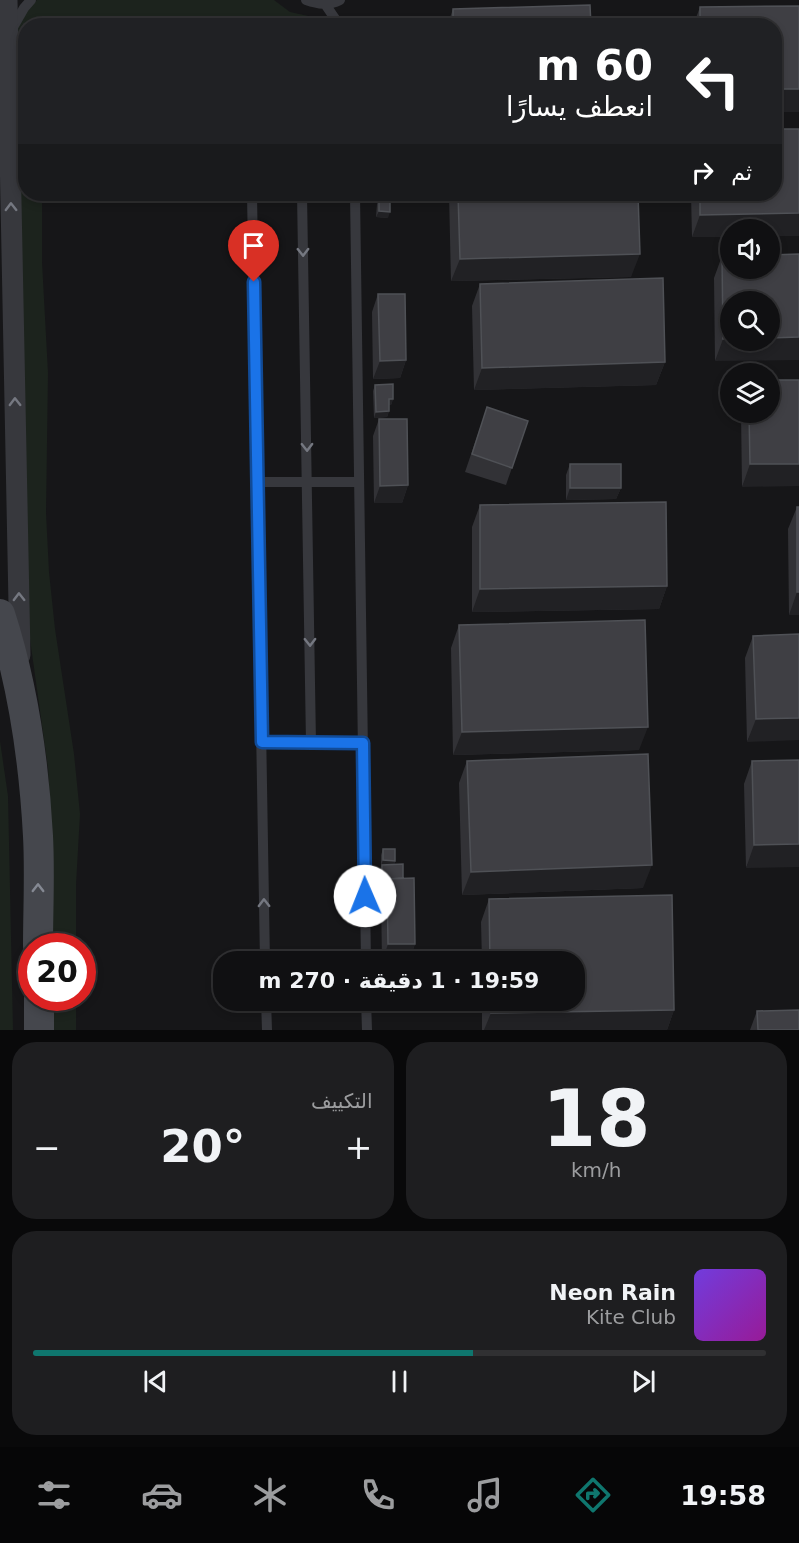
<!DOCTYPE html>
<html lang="ar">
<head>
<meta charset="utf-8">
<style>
	body { margin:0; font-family:"DejaVu Sans",Cairo,sans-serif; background:#1e1e20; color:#f1f3f6; direction:rtl; height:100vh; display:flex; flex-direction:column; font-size:22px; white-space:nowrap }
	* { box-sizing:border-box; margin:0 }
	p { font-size:20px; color:#9c9d9f }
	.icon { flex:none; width:33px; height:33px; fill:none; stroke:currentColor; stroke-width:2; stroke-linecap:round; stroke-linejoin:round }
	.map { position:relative; height:1030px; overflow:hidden; direction:ltr }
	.panel { display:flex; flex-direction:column; gap:12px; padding:12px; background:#09090a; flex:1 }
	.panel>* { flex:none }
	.hud { position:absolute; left:18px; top:18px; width:764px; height:183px; border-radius:24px; box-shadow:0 3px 9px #0003,0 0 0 2px #303032; direction:rtl; background:#202124; color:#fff; overflow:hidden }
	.fabs { position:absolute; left:720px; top:219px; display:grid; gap:12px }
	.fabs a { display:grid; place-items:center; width:60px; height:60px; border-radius:50%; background:#101012; box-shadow:0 3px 9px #0003,0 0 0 2px #303032; font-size:30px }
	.speed { position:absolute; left:18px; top:933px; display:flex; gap:12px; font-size:30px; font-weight:700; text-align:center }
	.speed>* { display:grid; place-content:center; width:78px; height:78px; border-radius:50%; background:#101012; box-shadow:0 3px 9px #0003,0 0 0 2px #303032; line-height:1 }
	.speed .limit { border:9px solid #d22; background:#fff; color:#111 }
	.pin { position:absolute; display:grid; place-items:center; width:51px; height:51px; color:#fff; margin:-62px -26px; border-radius:50% 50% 50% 0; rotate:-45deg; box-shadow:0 0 6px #0007 }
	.pin .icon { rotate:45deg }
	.me { position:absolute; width:66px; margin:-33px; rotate:359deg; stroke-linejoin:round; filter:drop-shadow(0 0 4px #0008) }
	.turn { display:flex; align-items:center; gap:21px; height:126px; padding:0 30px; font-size:27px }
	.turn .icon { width:78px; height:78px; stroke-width:2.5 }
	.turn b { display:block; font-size:42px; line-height:51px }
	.then { display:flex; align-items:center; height:57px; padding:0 30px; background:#0003; gap:12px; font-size:22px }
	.big { font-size:45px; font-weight:700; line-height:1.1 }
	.panel .card { flex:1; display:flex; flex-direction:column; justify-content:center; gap:9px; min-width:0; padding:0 21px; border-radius:24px; background:#1e1e20 }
	.panel .dial { align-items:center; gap:0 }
	.dial b { font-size:78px; line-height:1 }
	.song { display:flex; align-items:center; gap:18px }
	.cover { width:72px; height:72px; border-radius:9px; background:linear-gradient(135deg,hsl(260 70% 55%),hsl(300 70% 35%)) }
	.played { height:6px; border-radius:3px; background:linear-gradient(90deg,#0f766e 60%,#303032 60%) }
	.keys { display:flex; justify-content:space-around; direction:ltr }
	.heat { display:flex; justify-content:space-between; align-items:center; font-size:33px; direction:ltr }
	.panel .tiles { flex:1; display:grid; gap:12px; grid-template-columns:1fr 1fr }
	.card:last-child { grid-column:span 2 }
	.trip { position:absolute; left:213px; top:951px; width:372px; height:60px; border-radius:24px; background:#101012; box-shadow:0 3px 9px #0003,0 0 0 2px #303032; font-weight:700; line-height:60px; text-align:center; direction:rtl }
	.tab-bar { display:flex; height:96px; justify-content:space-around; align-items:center; background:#060607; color:#9c9d9f }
	.tab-bar .icon { width:42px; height:42px }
	.tab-bar .current { color:#0f766e }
	.tab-bar b { font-size:27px; color:#f1f3f6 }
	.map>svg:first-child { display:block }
	.green { fill:#1c231d }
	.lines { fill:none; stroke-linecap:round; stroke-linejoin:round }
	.lane { stroke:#37383d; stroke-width:10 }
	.street { stroke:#37383d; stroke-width:21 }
	.secondary { stroke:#45474d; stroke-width:30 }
	.wall { fill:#323236 }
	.shaded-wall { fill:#212124 }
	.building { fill:#3f3f44; stroke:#4f5156; stroke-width:1.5 }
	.oneway { stroke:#757881 }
	.oneway2 { stroke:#858993 }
	.route-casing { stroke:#114b97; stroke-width:15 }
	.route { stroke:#1a73e8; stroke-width:10 }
</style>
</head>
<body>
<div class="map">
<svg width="799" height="1030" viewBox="0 0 799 1030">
	<rect width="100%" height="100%" fill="#161618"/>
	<path class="green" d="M37 0H274L290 12 313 17 316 19 76 23 61 25 60 19 55 21 51 25 26 26V194H42V262L48 373 46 513 49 572 55 629 74 754 80 814 76 885V946H51L50 808 48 768 28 625 15 28 25 12Z
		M0 741 8 796 13 1030H0Z
		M51 998H76V1030H51Z"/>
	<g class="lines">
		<path class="lane" d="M306 0C318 4 328 6 340 0
			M325 4 340 26
			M12 29 24 8 31 0
			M252 194 265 962
			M302 194 311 743
			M355 194 366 962
			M257 482H359
			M262 742 363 743
			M266 1000 267 1030
			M366 1000 367 1030"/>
		<path class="street" d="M7 0 20 655"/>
		<path class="secondary" d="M0 614C23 685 34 762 38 836 40 873 38 910 38 946
			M39 998V1030"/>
	</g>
	<path class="wall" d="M799 6V112H774V26H693L700 7Z
		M453 9V26H447Z
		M799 129V236H770V230L692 237 691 194H774Z
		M449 194H638L631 277 451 281Z
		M379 198 388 218 376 217 377 204Z
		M722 256 770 268 715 361 714 278Z
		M480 284 665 362 656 385 474 390 472 306Z
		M378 294 406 360 400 378 373 379 372 312Z
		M799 380 742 487 741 412H770Z
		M375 385 393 399 391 405H389V411L387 417 374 418 373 391Z
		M379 419 408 485 402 503H374L373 436Z
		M528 421 506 485 465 472 481 425Z
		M570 464 621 488 616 499 566 500V475Z
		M480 505 667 586 659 609 472 612V527Z
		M797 507 799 615H789L788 529Z
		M459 625 639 750 453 755 451 648Z
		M799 634 747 742 745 658 753 636Z
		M799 760 746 868 744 784 752 761Z
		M467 761 643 888 462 895 459 783Z
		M383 849 395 861 394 865 403 878 415 944 409 961 382 962 381 896 384 887H380V871L381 866V855Z
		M489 899 674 1010 667 1030H482V1000H574V962H482L481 922Z
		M757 1011 799 1030H750Z"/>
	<path class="shaded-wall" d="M774 89H799V112H774Z
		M379 211 390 212 388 218 376 217Z
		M799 213V236H770V230H730V237H692L700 215Z
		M640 254 631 277 451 281 460 259Z
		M799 337V360L715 361 723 339 730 338V340H770V338Z
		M406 360 400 378 373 379 380 361Z
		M665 362 656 385 474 390 482 368Z
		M389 399H393L391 405H386Z
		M389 411 387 417 374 418 376 412Z
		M750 464H799V486L742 487Z
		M408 485 402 503H374L380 486Z
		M570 488H621L616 499 566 500Z
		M667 586 659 609 472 612 480 589Z
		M797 592H799V615H789Z
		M799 718V740L747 742 756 719Z
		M648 727 639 750 453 755 462 732Z
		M799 844V867L746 868 754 845Z
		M383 860 395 861 393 867 381 866Z
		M652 865 643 888 462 895 471 872Z
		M382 881H387L384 887H380Z
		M388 944H415L409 961 382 962Z
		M674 1010 667 1030H484L491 1013Z"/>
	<path class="building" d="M590 5 591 26H453V9Z
		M799 6V89H774V26H700V7Z
		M774 129H799V213L700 215V194H774Z
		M458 194H638L640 254 460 259Z
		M379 198H390V212L379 211Z
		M799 254V337L770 338V302H730V338L723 339 722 256 730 255V268H770V255Z
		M663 278 665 362 482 368 480 284Z
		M378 294H405L406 360 380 361Z
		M770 380H799V464H750L749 412H770Z
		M393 384V399H389V411L376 412 375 385Z
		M487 407 528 421 512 468 472 454Z
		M379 419H407L408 485 380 486Z
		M570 464H621V488H570Z
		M666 502 667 586 480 589V505Z
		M797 507H799V592H797Z
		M645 620 648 727 462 732 459 625Z
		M799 634V718L756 719 753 636Z
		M648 754 652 865 471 872 467 761Z
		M799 760V844L754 845 752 761Z
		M383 849H395V861L383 860Z
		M403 864V878L387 879V881H382V865Z
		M414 878 415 944H388L387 879Z
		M672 895 674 1010 491 1013V1000H574V962H490L489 899Z
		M799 1010V1030H758L757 1011Z"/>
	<defs><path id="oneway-chevron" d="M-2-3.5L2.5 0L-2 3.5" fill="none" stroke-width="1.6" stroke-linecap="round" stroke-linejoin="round" transform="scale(1.5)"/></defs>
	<g class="oneway">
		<use href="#oneway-chevron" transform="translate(11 207) rotate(-91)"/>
		<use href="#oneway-chevron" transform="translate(303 252) rotate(89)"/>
		<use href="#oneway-chevron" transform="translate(15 402) rotate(-91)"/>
		<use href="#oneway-chevron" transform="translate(307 447) rotate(89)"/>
		<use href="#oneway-chevron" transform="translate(19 597) rotate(-91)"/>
		<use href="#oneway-chevron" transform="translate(310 642) rotate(89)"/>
		<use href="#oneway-chevron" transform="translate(264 903) rotate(-91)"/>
	</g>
	<use class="oneway2" href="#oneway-chevron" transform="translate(38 888) rotate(-90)"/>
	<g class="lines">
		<g class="route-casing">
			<path id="route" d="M254 282 262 742 363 743 365 896"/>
		</g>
		<use href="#route" class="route"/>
	</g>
</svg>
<div class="fabs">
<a><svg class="icon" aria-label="sound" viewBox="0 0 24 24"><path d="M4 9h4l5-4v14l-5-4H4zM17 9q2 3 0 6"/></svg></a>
<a><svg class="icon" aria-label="search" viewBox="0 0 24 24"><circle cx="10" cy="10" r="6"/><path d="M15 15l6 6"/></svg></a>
<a><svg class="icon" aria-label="layers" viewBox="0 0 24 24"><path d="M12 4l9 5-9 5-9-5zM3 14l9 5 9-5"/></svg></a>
</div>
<div class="speed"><div class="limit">20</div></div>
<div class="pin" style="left:254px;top:282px;background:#d93025"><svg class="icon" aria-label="arrive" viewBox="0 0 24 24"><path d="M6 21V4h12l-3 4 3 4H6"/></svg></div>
<svg class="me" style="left:365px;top:896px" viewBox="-20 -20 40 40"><circle r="19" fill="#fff"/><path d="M0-13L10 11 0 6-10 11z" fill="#1a73e8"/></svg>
<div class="trip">19:59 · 1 دقيقة · 270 m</div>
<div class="hud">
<div class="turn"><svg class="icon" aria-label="left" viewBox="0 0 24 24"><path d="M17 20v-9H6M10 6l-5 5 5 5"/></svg><div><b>60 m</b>انعطف يسارًا</div></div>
<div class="then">ثم<svg class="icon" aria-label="right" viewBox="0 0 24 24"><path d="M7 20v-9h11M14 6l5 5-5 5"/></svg></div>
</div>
</div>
<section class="panel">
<div class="tiles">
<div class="card dial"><b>18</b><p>km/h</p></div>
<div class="card"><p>التكييف</p>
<div class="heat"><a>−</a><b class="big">20°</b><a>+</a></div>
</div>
<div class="card">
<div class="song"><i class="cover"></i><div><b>Neon Rain</b><p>Kite Club</p></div></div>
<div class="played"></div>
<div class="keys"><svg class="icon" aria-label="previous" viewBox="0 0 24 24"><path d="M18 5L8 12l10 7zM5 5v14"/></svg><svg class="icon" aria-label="pause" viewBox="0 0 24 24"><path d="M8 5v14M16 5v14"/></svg><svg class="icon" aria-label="next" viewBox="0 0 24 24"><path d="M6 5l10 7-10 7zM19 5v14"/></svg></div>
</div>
</div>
</section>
<nav class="tab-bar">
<b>19:58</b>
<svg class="icon current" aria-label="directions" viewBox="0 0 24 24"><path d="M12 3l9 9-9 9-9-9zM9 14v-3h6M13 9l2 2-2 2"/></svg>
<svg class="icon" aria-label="music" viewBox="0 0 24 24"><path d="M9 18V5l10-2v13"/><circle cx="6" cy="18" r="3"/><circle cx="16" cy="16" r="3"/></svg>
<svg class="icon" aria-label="phone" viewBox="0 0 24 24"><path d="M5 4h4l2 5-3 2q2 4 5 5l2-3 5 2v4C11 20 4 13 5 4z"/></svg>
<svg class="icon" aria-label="climate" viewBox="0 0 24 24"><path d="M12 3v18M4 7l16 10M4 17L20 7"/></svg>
<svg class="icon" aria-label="car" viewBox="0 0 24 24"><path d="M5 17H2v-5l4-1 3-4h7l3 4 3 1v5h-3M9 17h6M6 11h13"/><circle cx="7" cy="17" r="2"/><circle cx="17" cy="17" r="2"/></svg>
<svg class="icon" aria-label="filters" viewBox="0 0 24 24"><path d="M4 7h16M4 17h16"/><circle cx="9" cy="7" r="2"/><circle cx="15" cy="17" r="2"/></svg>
</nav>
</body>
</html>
